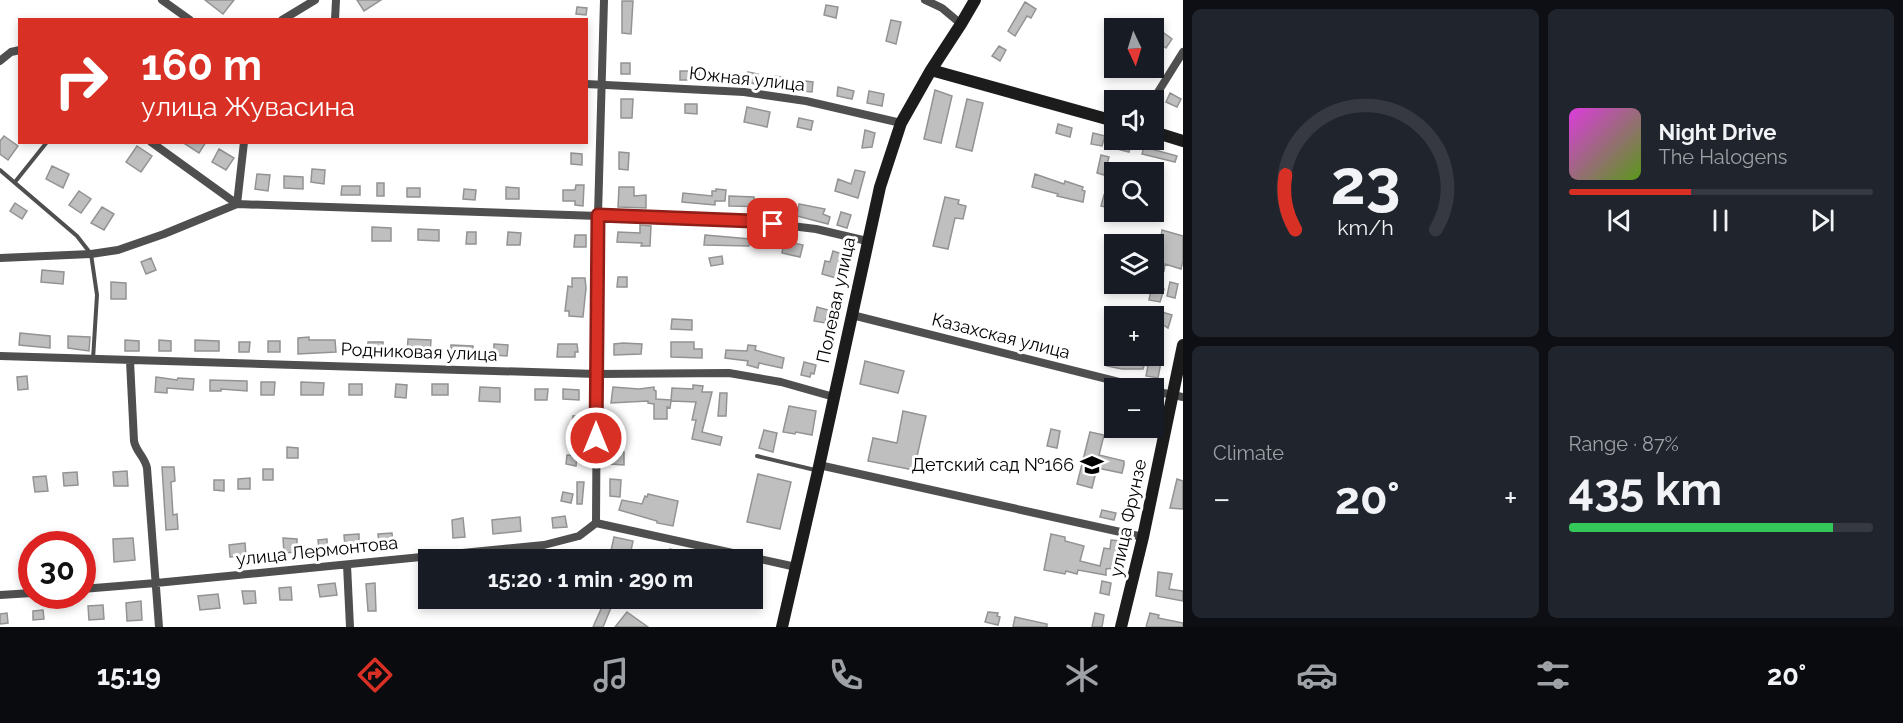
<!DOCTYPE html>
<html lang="en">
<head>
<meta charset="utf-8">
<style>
	body { margin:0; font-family:Raleway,sans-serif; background:#20242c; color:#f1f3f6; height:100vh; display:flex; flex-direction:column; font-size:22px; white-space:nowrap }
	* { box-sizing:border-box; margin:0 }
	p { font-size:20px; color:#9ea1a6 }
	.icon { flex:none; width:33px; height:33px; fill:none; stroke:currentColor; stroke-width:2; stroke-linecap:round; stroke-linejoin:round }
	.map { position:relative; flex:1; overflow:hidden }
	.panel { display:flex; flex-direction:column; gap:9px; padding:9px; background:#0d0f14; width:720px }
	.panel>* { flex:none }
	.hud { position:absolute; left:18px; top:18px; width:570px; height:126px; border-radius:0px; box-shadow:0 3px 9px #0003; background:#d93025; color:#fff; overflow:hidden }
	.needle { width:39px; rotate:176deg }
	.fabs { position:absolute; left:1104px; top:18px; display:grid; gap:12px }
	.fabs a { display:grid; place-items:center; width:60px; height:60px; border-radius:0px; background:#171b24; box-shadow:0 3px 9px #0003; font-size:30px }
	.speed { position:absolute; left:18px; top:531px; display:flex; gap:12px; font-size:30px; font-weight:700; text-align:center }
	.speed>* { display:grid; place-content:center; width:78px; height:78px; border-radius:50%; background:#171b24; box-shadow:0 3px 9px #0003; line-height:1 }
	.speed .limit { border:9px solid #d22; background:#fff; color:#111 }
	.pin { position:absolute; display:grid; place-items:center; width:51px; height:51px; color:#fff; margin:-26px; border-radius:12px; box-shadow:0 3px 9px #0006 }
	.me { position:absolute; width:66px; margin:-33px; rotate:0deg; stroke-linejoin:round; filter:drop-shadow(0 0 4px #0008) }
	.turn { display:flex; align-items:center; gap:21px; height:126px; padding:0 24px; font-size:27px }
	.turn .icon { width:78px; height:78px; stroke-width:2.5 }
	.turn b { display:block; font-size:42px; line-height:51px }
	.big { font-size:45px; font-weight:700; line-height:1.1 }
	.panel .widget { flex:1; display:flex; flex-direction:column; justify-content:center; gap:9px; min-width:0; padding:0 21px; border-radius:9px; background:#20242c }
	.panel .dial { align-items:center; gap:0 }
	.dial svg { height:156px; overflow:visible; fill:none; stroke:#363941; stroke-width:7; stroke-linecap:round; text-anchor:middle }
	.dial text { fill:#f1f3f6; stroke:none }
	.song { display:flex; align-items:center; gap:18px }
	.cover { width:72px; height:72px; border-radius:9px; background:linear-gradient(135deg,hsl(300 70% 55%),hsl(90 70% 35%)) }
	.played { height:6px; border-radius:3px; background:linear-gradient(90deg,#d93025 40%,#363941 40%) }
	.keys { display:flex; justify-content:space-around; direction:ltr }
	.heat { display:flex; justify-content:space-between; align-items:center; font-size:33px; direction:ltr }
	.charge { height:9px; border-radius:4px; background:linear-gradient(90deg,#34c759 87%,#363941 0) }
	.panel .tiles { flex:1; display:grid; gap:9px; grid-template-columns:repeat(2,1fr) }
	.trip { position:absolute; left:418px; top:549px; width:345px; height:60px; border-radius:0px; background:#171b24; box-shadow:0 3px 9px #0003; font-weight:700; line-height:60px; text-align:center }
	.tabs { display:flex; height:96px; justify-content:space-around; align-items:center; background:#090b0e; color:#9ea1a6 }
	.tabs .icon { width:42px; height:42px }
	.tabs .current { color:#d93025 }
	.tabs b { font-size:27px; color:#f1f3f6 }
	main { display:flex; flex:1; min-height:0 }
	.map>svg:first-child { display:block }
	.building { fill:#bfbfbf; stroke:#939393; stroke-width:1.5 }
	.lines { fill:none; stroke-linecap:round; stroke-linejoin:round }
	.lane { stroke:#4f4f4f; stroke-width:4 }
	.street { stroke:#4f4f4f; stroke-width:8 }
	.secondary { stroke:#1c1c1c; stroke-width:12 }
	.route-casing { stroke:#8d1f18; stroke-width:15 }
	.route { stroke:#d93025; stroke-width:10 }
	.labels { text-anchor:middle; stroke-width:6; stroke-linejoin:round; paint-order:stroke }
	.street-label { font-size:18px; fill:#000; stroke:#fff }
	.poi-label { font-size:18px; fill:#000; stroke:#fff; text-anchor:end }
</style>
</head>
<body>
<main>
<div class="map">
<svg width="1183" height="627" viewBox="0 0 1183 627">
	<rect width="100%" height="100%" fill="#fff"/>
	<path class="building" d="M205 0H234L223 14Z
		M357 0H381L364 11Z
		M622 1H633L631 34 622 33Z
		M1025 2 1036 9 1031 18 1027 16 1015 36 1008 31Z
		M826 5 838 7 836 18 824 15Z
		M577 7 587 8 586 15 576 14Z
		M891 20 901 22 896 44 886 41Z
		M1164 33 1172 39 1166 48 1157 41Z
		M999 46 1006 50 1000 61 992 56Z
		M621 63H630V74H621Z
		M1133 68H1153L1147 76Z
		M680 71H699V80H680Z
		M714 72H725V81H713Z
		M748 72 758 74 756 84 746 82Z
		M775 76 787 78 786 88 774 86Z
		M805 81 813 82 812 92 803 91Z
		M838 87 854 91 852 99 837 96Z
		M935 90 952 96 941 143 924 139Z
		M869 91 884 94 882 106 867 103Z
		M1170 93 1181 99 1177 107 1166 102Z
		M621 99H633L632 118H621Z
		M967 99 983 103 972 151 956 147Z
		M685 104H697V114L685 113Z
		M747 107 770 112 767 127 744 122Z
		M799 118 813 121 811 130 797 127Z
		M1058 124 1072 128 1070 137 1056 133Z
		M865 130 875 133 872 147 862 148Z
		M1093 133 1105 136 1102 146 1091 144Z
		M4 136 18 146 8 160 0 154V141Z
		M1120 140 1131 144 1129 152 1117 149Z
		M182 142H206L199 153Z
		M137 146 152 156 141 172 126 162Z
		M1144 147 1177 156 1175 162 1142 154Z
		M219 149 234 158 226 170 212 162Z
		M619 152 629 153 628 170 619 169Z
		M571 153 582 154V165L571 164Z
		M1101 155 1109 157 1104 175 1097 173Z
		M52 166 69 174 63 188 46 179Z
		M312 169 325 170 324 184 311 182Z
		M855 170 865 172 858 198 835 191 838 179 851 184Z
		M257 174 270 175 268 191 255 189Z
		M1035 174 1064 184 1065 181 1083 187 1082 190 1085 191 1083 202 1057 196 1058 194 1032 187Z
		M284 176 303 177V189L284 188Z
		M377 183H384V196H377Z
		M576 185H584L583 206 575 205V201H563V190H575Z
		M342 186H360V195H341Z
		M506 187 519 188V199H506Z
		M619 187H634V196L646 195V208L618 207Z
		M407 188H420V197H407Z
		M464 189 476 190 475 200 463 199Z
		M716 189 726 190 725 201H715V205L682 202 683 193 712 196V191H716Z
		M79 191 91 199 81 213 69 205Z
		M1104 195 1114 198V209L1101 206Z
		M729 196 754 197V199L782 202 781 207 729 206Z
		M945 197 959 200 958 204 966 206 963 219 955 218 948 249 933 246Z
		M15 203 27 211 22 219 10 211Z
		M799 204 825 209 823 214 830 217 828 224 797 216Z
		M102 207 114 214 104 230 91 223Z
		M841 212 851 215 847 228 837 225Z
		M640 225 651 226 650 246H641L642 243 617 242 618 232 640 233Z
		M372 227 391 228V241H372Z
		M418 229 439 230V241L418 240Z
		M1162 230 1183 236V261L1181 269 1165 264 1164 271 1156 269Z
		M467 232H476V244H466Z
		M508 232 521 233 520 245H507Z
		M575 235H586V247H574Z
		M705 235 750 239 749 246 704 245Z
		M784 241 803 245 800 257 782 253Z
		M833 251 842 254 836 278 822 274 825 261 830 262Z
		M722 256 723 264 711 266 709 258Z
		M151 258 156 270 146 274 141 262Z
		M42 270 64 272 63 284 41 282Z
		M618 277H627V287H617Z
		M572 278H585L586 288 583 317 569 316V311H565L568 286 572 287Z
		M111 282 126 283V299H111Z
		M1170 282 1178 284 1175 298 1167 296Z
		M1152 286 1164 289 1160 302 1149 300Z
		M817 307 828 310 825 323 814 321Z
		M1162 312 1172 315 1168 328 1160 323Z
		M672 319 692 320V330L671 329Z
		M20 333 50 336V348L19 345Z
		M68 336 90 337 89 351 68 348Z
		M309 337V340H335L336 352 298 354V338Z
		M408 339 431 340 430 355 407 354Z
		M125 340 139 341V351H125Z
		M159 340 171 341V351H159Z
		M195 340 219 341V351H195Z
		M268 341H280V352H268Z
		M239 342H250L249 352H239Z
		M368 342H383V353H367Z
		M671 342H694V349H702V358L671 357Z
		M623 343 642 344 641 354 614 355V344Z
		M494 344 508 345 507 356 494 355Z
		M558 344H577L578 352H575V357H557Z
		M451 345 473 346V354L451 355Z
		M748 345 756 346 755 350 784 358 782 368 759 363 758 368 747 365 748 361 725 358 726 350 747 351Z
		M1118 356H1148L1153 357V360L1161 362 1158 378 1146 376 1148 366 1118 358Z
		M1109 357 1144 366 1143 369H1122L1107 366Z
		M865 361 904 371 898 393 860 384Z
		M804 362 816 365 814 374 811 373 810 377 801 375Z
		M27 376 28 389 18 390 17 377Z
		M156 377 177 380 178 378 194 379 193 390 167 388V393L155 392Z
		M210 380 247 381V391L221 389V391H210Z
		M261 382H275L274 395H261Z
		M301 382 324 383 323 395H301Z
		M349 384H362V395H349Z
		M396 384 407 385 406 398 395 397Z
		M432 384H448V395H432Z
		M693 385 703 386 702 392H712L702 432 722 437 720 445 692 439 696 420H692L696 402 671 401 670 408 667 407V419H654V404L648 403V401L611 403 613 387 639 389 654 387V390L656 391V399L671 400 672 388 693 389Z
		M480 387 500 388V402L479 401Z
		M535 389H548L547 400H535Z
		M563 389 579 390V400L563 399Z
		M720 393H727L726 416H718Z
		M789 406 816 411 812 435 796 432 795 434 783 432Z
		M903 411 926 416 914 470 868 461 873 438 897 443Z
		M573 416H586L585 424 573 423Z
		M1051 429 1060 431 1057 448 1047 446Z
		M764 430 777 433 773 452 759 448Z
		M1090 432 1104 435 1099 455 1124 461V465L1122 473 1097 468 1092 488 1077 484Z
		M287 447 298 448V458H287Z
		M611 451 624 452V465L610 464Z
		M567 455 577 456 576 466 566 464Z
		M162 467H174L175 481 171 482 173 515 177 514 178 529 166 530Z
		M263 469H273V480H263Z
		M127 471 128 486H114L113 472Z
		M77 472 78 485 64 486 63 473Z
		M758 474 791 482 780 529 747 522Z
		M46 476 48 491 35 492 33 477Z
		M250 478V489H238V479Z
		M610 479 621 480 620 497 610 496Z
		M1177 479 1183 481V509L1170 508Z
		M214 480H224V491L214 490Z
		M577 482H584L582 504H577Z
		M563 492 573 494 571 503 561 501Z
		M648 494 678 501 673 526 657 523V521L619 510 622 500 642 504 645 496 647 497Z
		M1102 510 1116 513 1114 520 1100 517Z
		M565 516 567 527 553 528 552 518Z
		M520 517 521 531 493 534 492 520Z
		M463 518 465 537 453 538 452 520Z
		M392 533 393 543 379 544 378 534Z
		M359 534V546L345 547 344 535Z
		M1051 534 1065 537V541L1084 546 1080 561 1100 566 1104 548 1110 549 1111 540 1121 541 1114 568 1106 569V575L1078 570 1077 574 1066 571 1065 574 1044 570Z
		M614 537 633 541 629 560H609Z
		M133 538 135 560 114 562 113 539Z
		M283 538 297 539V552L284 553Z
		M327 539V549L319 550 318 540Z
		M245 543 246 556 230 557 229 545Z
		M670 549 703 557V560H667Z
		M1158 572 1172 574 1169 589 1183 591V601L1156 596Z
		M429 580V593L422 594 421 581Z
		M1102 581 1111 583 1109 595 1100 593Z
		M335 583 337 595 320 597 318 585Z
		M375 583 376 611H368L366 584Z
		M291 587 292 600H280L279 588Z
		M242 591H255L256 603 244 604Z
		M218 594 220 608 200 610 198 596Z
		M606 598H615L603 627H593Z
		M141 601 142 620 127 621 126 603Z
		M103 605 104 619 89 620 88 606Z
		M43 610 44 619 33 620V611Z
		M627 612 648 627H615Z
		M988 612 998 613 997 616 1000 617 998 625 985 622Z
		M7 613 8 623 0 624V614Z
		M1095 613 1104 615 1102 627H1092Z
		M1150 613 1159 615 1158 618 1183 623V627H1146Z
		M1015 617 1047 624V627H1013Z"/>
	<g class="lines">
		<path class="lane" d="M0 170 77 236 91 254 97 295 93 359
			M15 182 47 142
			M757 456 815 470"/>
		<path class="street" d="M162 0 190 20
			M925 0 942 8 961 24
			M282 20 315 0
			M335 20 336 0
			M0 61 11 52 20 50
			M586 84 744 92 806 101 901 123
			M1153 100 1183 52
			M151 142 237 204
			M237 204 244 142
			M0 258 91 254 118 250 164 234 237 204 751 221 816 229 867 241
			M852 315 1143 388
			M0 356 597 374 729 373 781 382 834 397
			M130 361 134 441C136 452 145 457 147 468L159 627
			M1154 391 1183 397
			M819 465 1143 537
			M596 523 598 215 604 0
			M347 565 350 627
			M82 589 156 583 544 545 579 536 596 523 796 567
			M0 595 32 593"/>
		<path class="secondary" d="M931 70 1114 121
			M1154 132 1183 141
			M782 627 818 471 880 187 901 123 931 70 961 24 975 0
			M1121 627 1143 537 1183 345"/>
	</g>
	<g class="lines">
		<g class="route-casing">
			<path id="route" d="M596 438 598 215 752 221 773 224"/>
		</g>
		<use href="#route" class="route"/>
	</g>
	<defs>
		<g id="school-bare" transform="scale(1.8)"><path d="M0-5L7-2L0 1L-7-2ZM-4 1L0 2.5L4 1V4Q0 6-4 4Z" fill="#000" stroke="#fff" stroke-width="2.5" paint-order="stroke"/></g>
	</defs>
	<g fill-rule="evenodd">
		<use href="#school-bare" x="1092" y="465"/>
	</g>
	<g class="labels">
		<g class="street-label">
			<text transform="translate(747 79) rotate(6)" y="6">Южная улица</text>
			<text transform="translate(836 300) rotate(-78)" y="6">Полевая улица</text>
			<text transform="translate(1001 336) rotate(14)" y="6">Казахская улица</text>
			<text transform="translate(419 352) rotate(2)" y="6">Родниковая улица</text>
			<text transform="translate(1128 518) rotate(-78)" y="6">улица Фрунзе</text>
			<text transform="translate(317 551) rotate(-6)" y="6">улица Лермонтова</text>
		</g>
		<g class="poi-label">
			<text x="1074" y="471">Детский сад №166</text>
		</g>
	</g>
</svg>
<div class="fabs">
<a><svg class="needle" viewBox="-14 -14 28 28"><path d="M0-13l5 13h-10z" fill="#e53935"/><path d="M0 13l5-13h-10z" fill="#9ea1a6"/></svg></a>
<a><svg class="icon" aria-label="sound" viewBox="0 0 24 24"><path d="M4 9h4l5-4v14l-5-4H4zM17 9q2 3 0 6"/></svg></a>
<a><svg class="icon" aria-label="search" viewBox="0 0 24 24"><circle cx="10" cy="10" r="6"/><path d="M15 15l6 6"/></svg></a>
<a><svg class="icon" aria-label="layers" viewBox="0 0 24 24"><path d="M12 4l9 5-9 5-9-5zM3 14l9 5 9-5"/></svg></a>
<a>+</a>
<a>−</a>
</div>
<div class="speed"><div class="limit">30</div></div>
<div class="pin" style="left:773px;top:224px;background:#d93025"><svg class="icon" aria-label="arrive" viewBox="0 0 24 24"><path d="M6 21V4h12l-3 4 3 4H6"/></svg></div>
<svg class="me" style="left:596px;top:438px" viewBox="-20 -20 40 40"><circle r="17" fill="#d93025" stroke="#fff" stroke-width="3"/><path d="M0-11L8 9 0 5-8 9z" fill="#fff"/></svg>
<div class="trip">15:20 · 1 min · 290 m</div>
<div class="hud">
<div class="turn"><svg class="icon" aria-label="right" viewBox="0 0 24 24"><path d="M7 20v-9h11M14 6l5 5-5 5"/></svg><div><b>160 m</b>улица Жувасина</div></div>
</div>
</div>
<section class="panel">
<div class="tiles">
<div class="widget dial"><svg viewBox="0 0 100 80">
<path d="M14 69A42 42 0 1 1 86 69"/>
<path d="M14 69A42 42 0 0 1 9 41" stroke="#d93025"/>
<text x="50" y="56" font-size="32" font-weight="700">23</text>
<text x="50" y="72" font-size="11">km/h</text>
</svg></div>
<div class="widget">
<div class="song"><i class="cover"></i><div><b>Night Drive</b><p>The Halogens</p></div></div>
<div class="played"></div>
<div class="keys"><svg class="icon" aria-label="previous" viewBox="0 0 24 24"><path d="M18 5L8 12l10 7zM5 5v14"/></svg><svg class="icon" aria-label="pause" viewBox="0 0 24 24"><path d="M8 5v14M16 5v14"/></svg><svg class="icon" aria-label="next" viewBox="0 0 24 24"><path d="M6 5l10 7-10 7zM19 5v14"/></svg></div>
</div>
<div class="widget"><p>Climate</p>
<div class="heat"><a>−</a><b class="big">20°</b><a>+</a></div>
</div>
<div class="widget"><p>Range · 87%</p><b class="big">435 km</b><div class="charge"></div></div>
</div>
</section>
</main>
<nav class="tabs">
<b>15:19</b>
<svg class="icon current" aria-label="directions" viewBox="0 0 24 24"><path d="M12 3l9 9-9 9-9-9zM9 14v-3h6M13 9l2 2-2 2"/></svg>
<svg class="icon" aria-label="music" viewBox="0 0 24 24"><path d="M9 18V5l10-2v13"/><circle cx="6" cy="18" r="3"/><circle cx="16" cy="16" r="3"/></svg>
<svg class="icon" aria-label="phone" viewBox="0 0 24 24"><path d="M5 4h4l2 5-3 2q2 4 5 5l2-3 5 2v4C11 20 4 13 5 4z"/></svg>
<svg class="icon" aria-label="climate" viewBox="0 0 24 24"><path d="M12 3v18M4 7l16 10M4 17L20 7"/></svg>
<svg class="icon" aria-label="car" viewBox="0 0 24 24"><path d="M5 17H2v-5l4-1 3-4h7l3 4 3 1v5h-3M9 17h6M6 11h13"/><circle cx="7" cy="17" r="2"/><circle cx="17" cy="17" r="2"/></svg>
<svg class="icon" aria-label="filters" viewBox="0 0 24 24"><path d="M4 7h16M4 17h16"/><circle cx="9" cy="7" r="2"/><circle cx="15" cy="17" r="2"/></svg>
<b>20°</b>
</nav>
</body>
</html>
